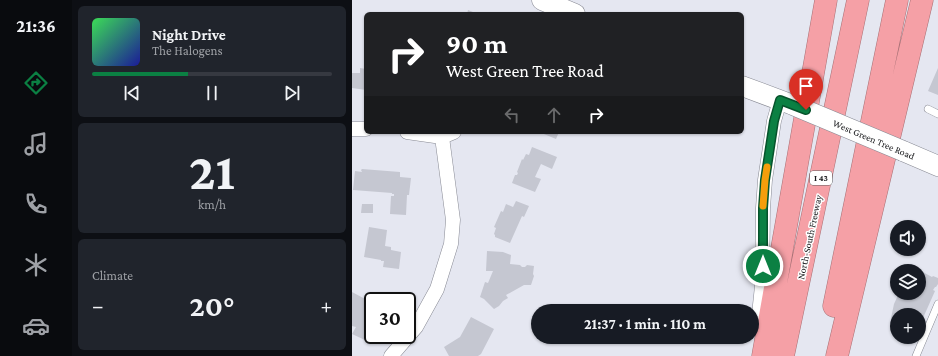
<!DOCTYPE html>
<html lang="en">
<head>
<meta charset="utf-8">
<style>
	body { margin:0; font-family:"Crimson Pro",serif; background:#20242c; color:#f1f3f6; height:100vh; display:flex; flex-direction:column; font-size:15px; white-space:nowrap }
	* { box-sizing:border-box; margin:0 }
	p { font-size:13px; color:#9ea1a6 }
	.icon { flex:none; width:22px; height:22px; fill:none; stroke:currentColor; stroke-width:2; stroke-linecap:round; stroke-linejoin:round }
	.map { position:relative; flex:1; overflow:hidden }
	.details { display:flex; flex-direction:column; gap:6px; padding:6px; background:#0d0f14; width:280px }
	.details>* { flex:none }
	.guide { position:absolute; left:12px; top:12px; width:380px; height:122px; border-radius:6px; box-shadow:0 1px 3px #0004; background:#202124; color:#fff; overflow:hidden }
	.controls { position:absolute; left:538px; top:220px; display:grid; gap:8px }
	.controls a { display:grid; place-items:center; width:36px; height:36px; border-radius:50%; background:#171b24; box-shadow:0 1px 3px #0004; font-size:20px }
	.speed { position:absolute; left:12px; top:292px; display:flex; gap:8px; font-size:20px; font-weight:700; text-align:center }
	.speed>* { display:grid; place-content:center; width:52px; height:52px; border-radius:50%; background:#171b24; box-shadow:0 1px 3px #0004; line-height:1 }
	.speed .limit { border:2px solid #111; border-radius:6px; background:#fff; color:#111 }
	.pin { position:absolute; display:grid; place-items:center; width:34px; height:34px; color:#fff; margin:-41px -17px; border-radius:50% 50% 50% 0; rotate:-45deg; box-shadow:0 0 4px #0007 }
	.pin .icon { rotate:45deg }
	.me { position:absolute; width:44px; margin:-22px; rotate:0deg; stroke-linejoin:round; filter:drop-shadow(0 0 3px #0008) }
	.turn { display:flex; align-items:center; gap:14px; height:84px; padding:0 16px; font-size:18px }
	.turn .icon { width:52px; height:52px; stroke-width:2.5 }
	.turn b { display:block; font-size:28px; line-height:34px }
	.lanes { display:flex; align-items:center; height:38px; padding:0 16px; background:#0003; justify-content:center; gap:20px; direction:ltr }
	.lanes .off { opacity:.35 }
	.big { font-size:30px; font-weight:700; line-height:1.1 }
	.details .tile { flex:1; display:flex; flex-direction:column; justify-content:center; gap:6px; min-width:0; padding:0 14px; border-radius:6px; background:#20242c }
	.details .dial { align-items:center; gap:0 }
	.dial b { font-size:52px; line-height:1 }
	.song { display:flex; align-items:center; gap:12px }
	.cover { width:48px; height:48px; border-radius:6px; background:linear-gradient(135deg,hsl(130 70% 55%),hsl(240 70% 35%)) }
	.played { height:4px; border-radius:2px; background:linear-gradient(90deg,#0b8043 40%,#363941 40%) }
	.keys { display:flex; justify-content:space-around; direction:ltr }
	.heat { display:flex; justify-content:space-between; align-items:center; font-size:22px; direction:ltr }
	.trip { position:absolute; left:179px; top:304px; width:228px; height:40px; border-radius:20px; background:#171b24; box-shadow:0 1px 3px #0004; font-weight:700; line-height:40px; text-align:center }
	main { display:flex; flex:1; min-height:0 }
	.tabs { display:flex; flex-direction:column; width:72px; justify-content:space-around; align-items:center; background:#090b0e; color:#9ea1a6 }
	.tabs .icon { width:28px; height:28px }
	.tabs .current { color:#0b8043 }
	.tabs b { font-size:18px; color:#f1f3f6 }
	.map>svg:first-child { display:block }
	.building { fill:#c5c7d1 }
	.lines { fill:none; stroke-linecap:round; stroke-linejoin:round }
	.lane-casing { stroke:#878993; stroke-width:8 }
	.street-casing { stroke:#878993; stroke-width:15 }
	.secondary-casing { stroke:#878993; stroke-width:21 }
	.highway-casing { stroke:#a77075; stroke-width:23 }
	.lane { stroke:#fff; stroke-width:7 }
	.street { stroke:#fff; stroke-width:14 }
	.secondary { stroke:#fff; stroke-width:20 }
	.highway { stroke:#f5a0a6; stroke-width:22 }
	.secondary-bridge-casing { stroke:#878993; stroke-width:21; stroke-linecap:butt }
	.secondary-bridge { stroke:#fff; stroke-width:20 }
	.route-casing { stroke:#07532c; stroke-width:10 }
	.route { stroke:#0b8043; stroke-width:7 }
	.slow { stroke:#f59e0b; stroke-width:7 }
	.labels { text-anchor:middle; stroke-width:3; stroke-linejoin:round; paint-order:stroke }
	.shield { fill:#fff; stroke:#5d5d5f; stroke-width:1 }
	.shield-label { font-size:9px; font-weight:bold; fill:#17181b }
	.street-label { font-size:10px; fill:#17181b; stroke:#fff }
</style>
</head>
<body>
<main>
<nav class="tabs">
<b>21:36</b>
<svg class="icon current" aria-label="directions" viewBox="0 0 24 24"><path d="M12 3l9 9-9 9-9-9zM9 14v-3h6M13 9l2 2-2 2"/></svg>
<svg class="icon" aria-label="music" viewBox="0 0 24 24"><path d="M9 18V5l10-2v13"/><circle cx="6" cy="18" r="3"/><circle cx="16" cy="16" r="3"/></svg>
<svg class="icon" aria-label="phone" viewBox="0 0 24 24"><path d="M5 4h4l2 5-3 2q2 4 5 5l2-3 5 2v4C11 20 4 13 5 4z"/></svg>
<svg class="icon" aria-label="climate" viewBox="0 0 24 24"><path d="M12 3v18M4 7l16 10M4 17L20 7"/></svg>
<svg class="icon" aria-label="car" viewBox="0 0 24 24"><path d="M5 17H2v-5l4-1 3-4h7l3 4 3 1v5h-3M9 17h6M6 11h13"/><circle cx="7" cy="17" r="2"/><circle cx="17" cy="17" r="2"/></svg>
</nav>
<section class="details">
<div class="tile">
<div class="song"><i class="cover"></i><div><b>Night Drive</b><p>The Halogens</p></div></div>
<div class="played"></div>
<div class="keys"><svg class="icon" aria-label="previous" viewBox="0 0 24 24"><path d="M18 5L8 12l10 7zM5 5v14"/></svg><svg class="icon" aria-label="pause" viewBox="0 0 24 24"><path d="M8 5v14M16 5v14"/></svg><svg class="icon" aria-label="next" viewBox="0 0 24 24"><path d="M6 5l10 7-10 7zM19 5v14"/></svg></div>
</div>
<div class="tile dial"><b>21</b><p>km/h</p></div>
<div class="tile"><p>Climate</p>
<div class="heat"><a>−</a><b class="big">20°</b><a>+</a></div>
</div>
</section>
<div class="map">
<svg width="586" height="356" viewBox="0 0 586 356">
	<rect width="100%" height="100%" fill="#e5e7f1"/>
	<path class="building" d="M116 10 126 14H115Z
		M8 68 14 69V90L0 88V73H8Z
		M586 68V95L576 91Z
		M187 132H207L204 139Z
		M180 147 205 157 200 169 189 164 183 177 189 179 183 192 160 183 163 175H165L166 173 165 172 170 159 171 160 174 154 177 155Z
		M10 169 48 172V177L59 178 57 195H55L54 215 38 214 39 196H42V194H40V193L1 190 3 171 10 172 9 170Z
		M164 201 177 206 172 217 170 216 158 243 143 237V235L142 234 144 228 142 227 149 211 151 212 154 204 161 207Z
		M10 204H21V213H9Z
		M17 227 35 230 33 246 39 247V250L49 252 47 269 31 267 32 261H29V260L12 257Z
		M135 251 151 252 159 255 158 264 168 265 170 267H173L175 265 182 266 181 274 182 276 179 285H172L154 295 156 298 151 301 147 306 142 309 132 299 128 297 133 282 136 283 141 271H134Z
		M558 267 567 271H556Z
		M567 270 580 277 581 276 586 278V284L584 287H583L581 290 583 291 567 327V315H545V320L539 318 542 304 547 293H567Z
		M0 292 15 300 13 304 20 308 14 319 21 323V327L15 341 0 334 4 327 0 326Z
		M119 317 142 329 129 354 126 356H97L92 347 108 337Z"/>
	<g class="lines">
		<g class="lane-casing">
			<path id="lane" d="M576 109 586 114
				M564 356 586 304"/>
		</g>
		<g class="street-casing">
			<path id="street" d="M0 129H14
				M55 132 90 137 102 132
				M406 324 410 286 411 208 413 180 422 121 428 100
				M39 356 64 327 85 289 99 244 101 220 90 137"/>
		</g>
		<g class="secondary-casing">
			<path id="secondary" d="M190 0 223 14
				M390 86 441 105
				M551 151 586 166"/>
		</g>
		<g class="highway-casing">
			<path id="highway" d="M482 306 545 0
				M411 356 474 0
				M431 356 506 0
				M485 356 570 0"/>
		</g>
		<use href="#lane" class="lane"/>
		<use href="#street" class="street"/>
		<use href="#secondary" class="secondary"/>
		<use href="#highway" class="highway"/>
		<g class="secondary-bridge-casing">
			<path id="secondary-bridge" d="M441 105 551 151"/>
		</g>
		<use href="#secondary-bridge" class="secondary-bridge"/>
	</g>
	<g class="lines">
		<g class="route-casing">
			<path id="route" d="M411 266V208L413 180 422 121 428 100 454 110"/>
		</g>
		<use href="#route" class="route"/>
		<path class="slow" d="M411 206 413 180 415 167"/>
	</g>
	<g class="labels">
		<rect class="shield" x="458" y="171" width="22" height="14" rx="3"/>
		<g class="shield-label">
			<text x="469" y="181">I 43</text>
		</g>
		<g class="street-label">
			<text transform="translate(522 139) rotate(23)" y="4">West Green Tree Road</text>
			<text transform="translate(457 237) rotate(-78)" y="4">North-South Freeway</text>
		</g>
	</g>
</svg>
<div class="controls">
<a><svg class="icon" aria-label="sound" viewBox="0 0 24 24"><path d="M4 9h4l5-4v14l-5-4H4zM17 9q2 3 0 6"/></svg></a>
<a><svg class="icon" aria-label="layers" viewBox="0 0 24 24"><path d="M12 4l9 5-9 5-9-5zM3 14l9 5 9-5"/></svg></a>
<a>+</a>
</div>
<div class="speed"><div class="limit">30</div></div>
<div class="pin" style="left:454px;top:110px;background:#d93025"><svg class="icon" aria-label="arrive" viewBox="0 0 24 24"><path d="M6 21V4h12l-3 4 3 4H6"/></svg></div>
<svg class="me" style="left:411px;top:266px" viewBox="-20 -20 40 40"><circle r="17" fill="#0b8043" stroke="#fff" stroke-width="3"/><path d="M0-11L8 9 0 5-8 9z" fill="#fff"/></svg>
<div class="trip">21:37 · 1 min · 110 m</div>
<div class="guide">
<div class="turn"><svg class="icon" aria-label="right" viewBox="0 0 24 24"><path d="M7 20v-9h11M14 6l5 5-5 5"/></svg><div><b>90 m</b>West Green Tree Road</div></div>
<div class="lanes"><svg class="icon off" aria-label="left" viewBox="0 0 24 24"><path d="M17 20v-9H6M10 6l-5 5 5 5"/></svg><svg class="icon off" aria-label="ahead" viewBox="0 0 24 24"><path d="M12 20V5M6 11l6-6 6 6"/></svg><svg class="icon" aria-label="right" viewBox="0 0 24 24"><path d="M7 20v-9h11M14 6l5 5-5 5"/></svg></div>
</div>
</div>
</main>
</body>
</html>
